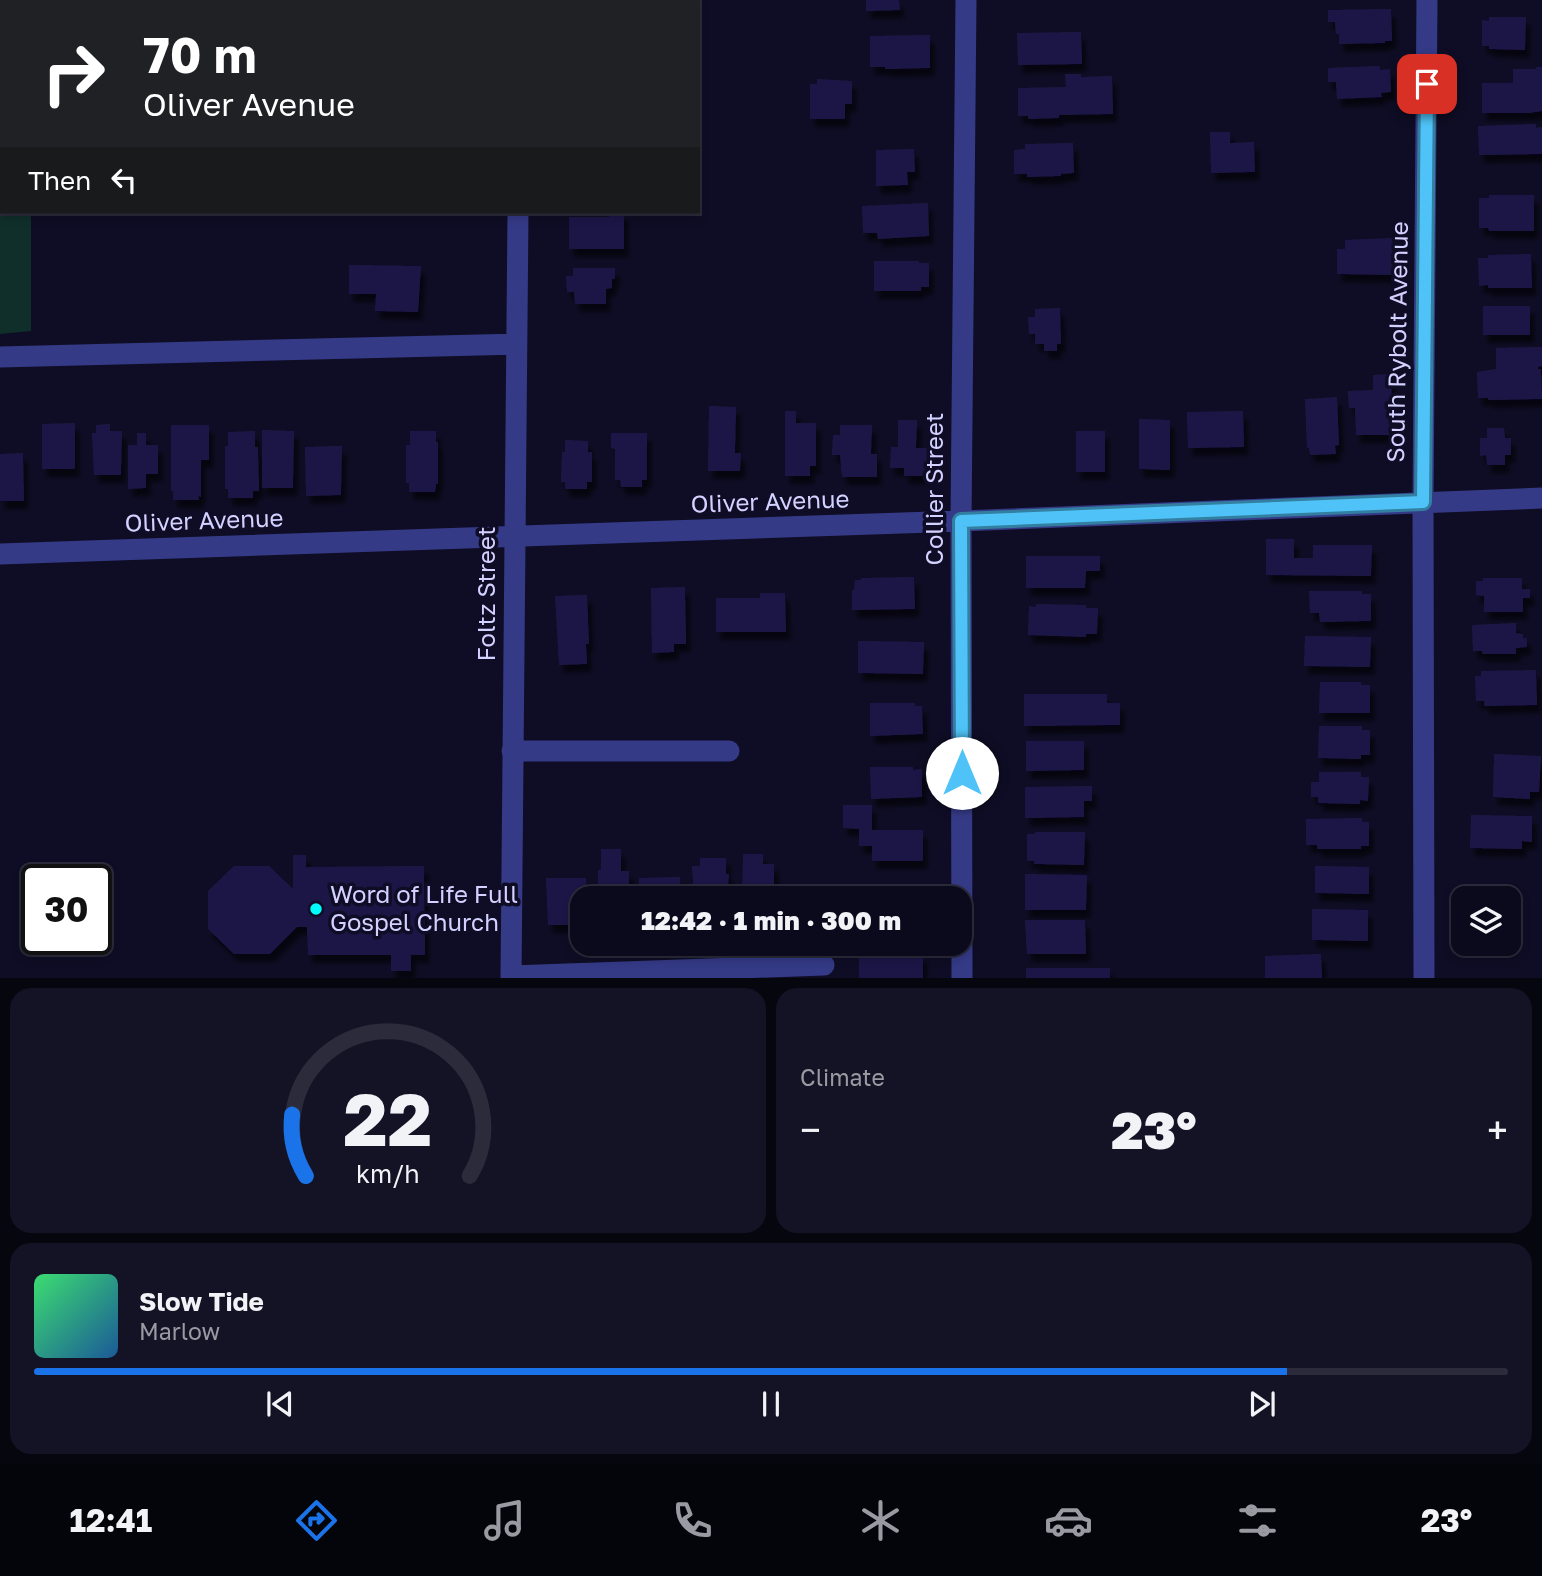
<!DOCTYPE html>
<html lang="en">
<head>
<meta charset="utf-8">
<style>
	body { margin:0; font-family:"Golos Text",sans-serif; background:#141325; color:#f1f3f6; height:100vh; display:flex; flex-direction:column; font-size:26px; white-space:nowrap }
	* { box-sizing:border-box; margin:0 }
	p { font-size:23px; color:#9a9aa3 }
	.icon { flex:none; width:38px; height:38px; fill:none; stroke:currentColor; stroke-width:2; stroke-linecap:round; stroke-linejoin:round }
	.map { position:relative; height:978px; overflow:hidden }
	.panel { display:flex; flex-direction:column; gap:10px; padding:10px; background:#06060f; flex:1 }
	.panel>* { flex:none }
	.guide { position:absolute; left:0px; top:0px; width:700px; height:214px; box-shadow:0 4px 10px #0003,0 0 0 2px #2b2b3b; background:#202124; color:#fff; overflow:hidden }
	.controls { position:absolute; left:1451px; top:886px; display:grid; gap:14px }
	.controls a { display:grid; place-items:center; width:70px; height:70px; border-radius:14px; background:#0b0a1c; box-shadow:0 4px 10px #0003,0 0 0 2px #2b2b3b; font-size:35px }
	.speed { position:absolute; left:21px; top:864px; display:flex; gap:14px; font-size:35px; font-weight:700; text-align:center }
	.speed>* { display:grid; place-content:center; width:91px; height:91px; border-radius:50%; background:#0b0a1c; box-shadow:0 4px 10px #0003,0 0 0 2px #2b2b3b; line-height:1 }
	.speed .limit { border:4px solid #111; border-radius:10px; background:#fff; color:#111 }
	.pin { position:absolute; display:grid; place-items:center; width:60px; height:60px; color:#fff; margin:-30px; border-radius:14px; box-shadow:0 4px 10px #0006 }
	.me { position:absolute; width:77px; margin:-38px; rotate:0deg; stroke-linejoin:round; filter:drop-shadow(0 0 5px #0008) }
	.turn { display:flex; align-items:center; gap:24px; height:147px; padding:0 28px; font-size:32px }
	.turn .icon { width:91px; height:91px; stroke-width:2.5 }
	.turn b { display:block; font-size:49px; line-height:60px }
	.then { display:flex; align-items:center; height:66px; padding:0 28px; background:#0003; gap:14px; font-size:26px }
	.big { font-size:52px; font-weight:800; line-height:1.1 }
	.panel .widget { flex:1; display:flex; flex-direction:column; justify-content:center; gap:10px; min-width:0; padding:0 24px; border-radius:21px; background:#141325 }
	.panel .dial { align-items:center; gap:0 }
	.dial svg { height:182px; overflow:visible; fill:none; stroke:#2b2b3b; stroke-width:7; stroke-linecap:round; text-anchor:middle }
	.dial text { fill:#f1f3f6; stroke:none }
	.song { display:flex; align-items:center; gap:21px }
	.cover { width:84px; height:84px; border-radius:10px; background:linear-gradient(135deg,hsl(140 70% 55%),hsl(210 70% 35%)) }
	.played { height:7px; border-radius:4px; background:linear-gradient(90deg,#1a73e8 85%,#2b2b3b 85%) }
	.keys { display:flex; justify-content:space-around; direction:ltr }
	.heat { display:flex; justify-content:space-between; align-items:center; font-size:38px; direction:ltr }
	.panel .tiles { flex:1; display:grid; gap:10px; grid-template-columns:1fr 1fr }
	.widget:last-child { grid-column:span 2 }
	.trip { position:absolute; left:570px; top:886px; width:402px; height:70px; border-radius:21px; background:#0b0a1c; box-shadow:0 4px 10px #0003,0 0 0 2px #2b2b3b; font-weight:800; line-height:70px; text-align:center }
	.tabs { display:flex; height:112px; justify-content:space-around; align-items:center; background:#04040b; color:#9a9aa3 }
	.tabs .icon { width:49px; height:49px }
	.tabs .current { color:#1a73e8 }
	.tabs b { font-size:32px; color:#f1f3f6 }
	.map>svg:first-child { display:block }
	.green { fill:#102f2b }
	.building { fill:#1d1847; filter:url(#shadow) }
	.lines { fill:none; stroke-linecap:round; stroke-linejoin:round }
	.minor { stroke:#353a87; stroke-width:21 }
	.route-casing { stroke:#337fa1; stroke-width:18 }
	.route { stroke:#4fc3f7; stroke-width:12 }
	.poi-dot { fill:#00fbfc; stroke:#0f0d25; stroke-width:2.5 }
	.labels { text-anchor:middle; stroke-width:7; stroke-linejoin:round; paint-order:stroke }
	.street-label { font-size:24px; fill:#d2d1ff; stroke:#0f0d25 }
	.poi-label { font-size:24px; fill:#d2d1ff; stroke:#0f0d25; text-anchor:start }
</style>
</head>
<body>
<div class="map">
<svg width="1542" height="978" viewBox="0 0 1542 978">
	<defs>
		<filter id="shadow"><feDropShadow dx="4.5" dy="8" stdDeviation="2" flood-color="#0009"/></filter>
	</defs>
	<rect width="100%" height="100%" fill="#0f0d25"/>
	<path class="green" d="M0 54 2 212H31V331L0 334Z"/>
	<path class="building" d="M866 0H899L900 10 866 11Z
		M1391 9 1392 41H1385V43L1339 44V34H1336L1335 22H1328V10Z
		M1489 17H1526L1525 50 1489 49V46H1482V20L1489 21Z
		M1081 32 1082 64 1018 65 1017 33Z
		M930 35V68L885 69V67H870V36Z
		M1380 66V70L1390 69 1391 92 1381 93 1382 97 1337 99 1336 82H1328V68Z
		M1536 67H1542V111L1529 113H1482V83H1513V69H1536Z
		M1065 74H1081V77L1112 76 1113 114 1059 115V118L1028 119V116H1018V88L1066 87Z
		M817 79 852 81V104H845V119H810V84H817Z
		M1536 124V128L1542 127V154L1479 155 1478 126Z
		M1210 132H1230V143L1254 142 1255 172 1211 173Z
		M1073 143 1074 173 1061 174V176L1027 177V174H1014V150L1025 149V144Z
		M914 149 915 172H907L908 185 876 186V150Z
		M1489 195H1534V231H1489L1488 228H1479V198H1489Z
		M928 203 929 236 878 239 877 233H863L862 206Z
		M609 212H624V249H569V217H609Z
		M1393 238 1394 275 1337 274V249H1345V240Z
		M1531 254 1532 288H1488V285L1479 286 1478 258H1488V255Z
		M874 261H919V263H929V287H921V291H874Z
		M349 265 421 266 418 312 375 311 376 294H349Z
		M573 268H615V279H612V288L606 289V304H575L574 292H567L566 276H573Z
		M1483 306H1530V335H1483Z
		M1060 308 1061 344H1057V351H1044V344H1035V334H1029L1028 317H1035V309Z
		M1542 347V366L1538 367V369H1541L1542 399 1488 400V398H1478L1477 372 1496 369V348Z
		M1391 374 1393 435H1356L1355 408H1349L1348 391 1373 390V375Z
		M1337 397 1339 445 1335 446 1336 454 1310 455 1309 448H1307L1305 399Z
		M709 406 736 407 735 453H741L740 471H708Z
		M785 411H796V423H816V466H810V476H785Z
		M1243 411 1244 447 1188 448 1187 412Z
		M1139 419 1170 420V470L1139 469Z
		M898 420H917L916 448H929V467H925V476H904V468H890L891 447H898Z
		M75 423V469H42V424Z
		M110 424V431H122L121 475H94L92 433H96V425Z
		M171 425H209V460H201V497L198 496 199 500H173V491H171Z
		M840 425H872L871 454H877V477H842L840 455H832L833 435H840Z
		M1487 428H1504L1505 438H1511V455H1505V465H1487L1486 455 1480 456V438H1487Z
		M262 430 294 431 293 488H262Z
		M255 431V447H258L259 491H253V498H228V489H225V446H228V432Z
		M410 431H436V442H438V484H436L435 492H409V483H406V445H410Z
		M1076 431H1105V472H1076Z
		M137 433H146V445H158V474H146V488L128 489V445H137Z
		M611 433H647V480H642V487H621L620 480H615V449L611 448Z
		M565 440 588 441V452H592V482H587V489H565V482H561L562 452H565Z
		M342 446 341 495 306 496 305 447Z
		M23 453 24 501H0V454Z
		M1266 539H1294V558H1313V545H1372L1371 576 1266 575Z
		M1026 556H1100V571H1086L1085 588H1026Z
		M914 577 915 609 852 610V590H854L855 580H861V578Z
		M1483 578H1522V589H1530V598H1523V612H1484V596L1476 595V581H1483Z
		M685 587 686 644H674V652L652 653 651 588Z
		M1309 591H1362V594H1371V621L1320 622 1319 613H1310Z
		M760 593H785L786 632H716V598H760Z
		M587 595 589 644H586L587 664 559 665 555 596Z
		M1036 604 1086 605V608H1098L1097 634H1086V637L1028 635 1029 606 1036 607Z
		M1516 623V633L1523 634V638H1527V647L1516 648V654H1482V651H1473L1472 625Z
		M1305 636 1371 637 1370 667 1304 666Z
		M858 641 924 642 923 674 858 673Z
		M1536 670 1537 705 1484 706V701H1476L1475 676H1481V671Z
		M1320 682H1361V685H1370V713H1319Z
		M1024 694H1107V703H1120V725L1024 726Z
		M870 703H915V706H922L923 734 870 736Z
		M1319 726H1362V730H1370V755H1361V759L1318 758Z
		M1026 741H1084V770L1026 771Z
		M1494 754 1541 756 1539 792H1530V799L1493 797Z
		M870 767H913V770L922 769V797L871 799Z
		M1319 772H1361V777H1369L1368 801 1360 800V804L1318 803V797H1311V782H1319Z
		M1092 786V801H1084V817L1025 818V787Z
		M843 805H872V830H923V861H872V846H859V829L843 828Z
		M1471 815 1532 816V842L1522 841V849L1470 848Z
		M1362 818V822H1369V846H1361V849H1317V845H1306V819Z
		M1035 832H1085L1084 865 1034 864V861H1027V834H1035Z
		M601 849H621V871H629V898H598V870H601Z
		M743 854H763V864H774V898H742Z
		M293 855H306V867L424 866 425 955H411V971H391V955H308L307 927H297L270 954H234L208 929V891L234 866H269L293 889Z
		M700 858H726V874H729L727 898H694L692 866H700Z
		M1315 866 1369 867V894L1315 893Z
		M1025 874 1087 875 1086 910H1025Z
		M680 877V898H640L639 878Z
		M546 878H586V898H583L582 925H548Z
		M915 890V893H923V898H872V891Z
		M1312 909 1368 910V941L1312 940Z
		M1025 920H1085L1086 954H1027Z
		M870 954H923V978H859V955L870 956Z
		M1321 954 1322 978H1265V956Z
		M1026 968H1110V978H1026Z"/>
	<g class="lines">
		<path class="minor" d="M522 2V0
			M0 357 516 344
			M0 554 961 521 1542 498
			M512 751H729
			M511 976 824 965
			M511 978 518 212
			M962 978 961 521 966 0
			M1424 978 1423 502 1427 0"/>
	</g>
	<g class="lines">
		<g class="route-casing">
			<path id="route" d="M962 773 961 521 1423 502 1427 84"/>
		</g>
		<use href="#route" class="route"/>
	</g>
	<circle class="poi-dot" cx="316" cy="909" r="7"/>
	<g class="labels">
		<g class="street-label">
			<text transform="translate(1398 342) rotate(-89)" y="8">South Rybolt Avenue</text>
			<text transform="translate(935 489) rotate(-90)" y="8">Collier Street</text>
			<text transform="translate(770 502) rotate(-2)" y="8">Oliver Avenue</text>
			<text transform="translate(204 521) rotate(-2)" y="8">Oliver Avenue</text>
			<text transform="translate(487 594) rotate(-90)" y="8">Foltz Street</text>
		</g>
		<g class="poi-label">
			<text x="330" y="903">Word of Life Full<tspan x="330" dy="28">Gospel Church</tspan></text>
		</g>
	</g>
</svg>
<div class="controls">
<a><svg class="icon" aria-label="layers" viewBox="0 0 24 24"><path d="M12 4l9 5-9 5-9-5zM3 14l9 5 9-5"/></svg></a>
</div>
<div class="speed"><div class="limit">30</div></div>
<div class="pin" style="left:1427px;top:84px;background:#d93025"><svg class="icon" aria-label="arrive" viewBox="0 0 24 24"><path d="M6 21V4h12l-3 4 3 4H6"/></svg></div>
<svg class="me" style="left:962px;top:773px" viewBox="-20 -20 40 40"><circle r="19" fill="#fff"/><path d="M0-13L10 11 0 6-10 11z" fill="#4fc3f7"/></svg>
<div class="trip">12:42 · 1 min · 300 m</div>
<div class="guide">
<div class="turn"><svg class="icon" aria-label="right" viewBox="0 0 24 24"><path d="M7 20v-9h11M14 6l5 5-5 5"/></svg><div><b>70 m</b>Oliver Avenue</div></div>
<div class="then">Then<svg class="icon" aria-label="left" viewBox="0 0 24 24"><path d="M17 20v-9H6M10 6l-5 5 5 5"/></svg></div>
</div>
</div>
<section class="panel">
<div class="tiles">
<div class="widget dial"><svg viewBox="0 0 100 80">
<path d="M14 69A42 42 0 1 1 86 69"/>
<path d="M14 69A42 42 0 0 1 8 42" stroke="#1a73e8"/>
<text x="50" y="56" font-size="32" font-weight="700">22</text>
<text x="50" y="72" font-size="11">km/h</text>
</svg></div>
<div class="widget"><p>Climate</p>
<div class="heat"><a>−</a><b class="big">23°</b><a>+</a></div>
</div>
<div class="widget">
<div class="song"><i class="cover"></i><div><b>Slow Tide</b><p>Marlow</p></div></div>
<div class="played"></div>
<div class="keys"><svg class="icon" aria-label="previous" viewBox="0 0 24 24"><path d="M18 5L8 12l10 7zM5 5v14"/></svg><svg class="icon" aria-label="pause" viewBox="0 0 24 24"><path d="M8 5v14M16 5v14"/></svg><svg class="icon" aria-label="next" viewBox="0 0 24 24"><path d="M6 5l10 7-10 7zM19 5v14"/></svg></div>
</div>
</div>
</section>
<nav class="tabs">
<b>12:41</b>
<svg class="icon current" aria-label="directions" viewBox="0 0 24 24"><path d="M12 3l9 9-9 9-9-9zM9 14v-3h6M13 9l2 2-2 2"/></svg>
<svg class="icon" aria-label="music" viewBox="0 0 24 24"><path d="M9 18V5l10-2v13"/><circle cx="6" cy="18" r="3"/><circle cx="16" cy="16" r="3"/></svg>
<svg class="icon" aria-label="phone" viewBox="0 0 24 24"><path d="M5 4h4l2 5-3 2q2 4 5 5l2-3 5 2v4C11 20 4 13 5 4z"/></svg>
<svg class="icon" aria-label="climate" viewBox="0 0 24 24"><path d="M12 3v18M4 7l16 10M4 17L20 7"/></svg>
<svg class="icon" aria-label="car" viewBox="0 0 24 24"><path d="M5 17H2v-5l4-1 3-4h7l3 4 3 1v5h-3M9 17h6M6 11h13"/><circle cx="7" cy="17" r="2"/><circle cx="17" cy="17" r="2"/></svg>
<svg class="icon" aria-label="filters" viewBox="0 0 24 24"><path d="M4 7h16M4 17h16"/><circle cx="9" cy="7" r="2"/><circle cx="15" cy="17" r="2"/></svg>
<b>23°</b>
</nav>
</body>
</html>
